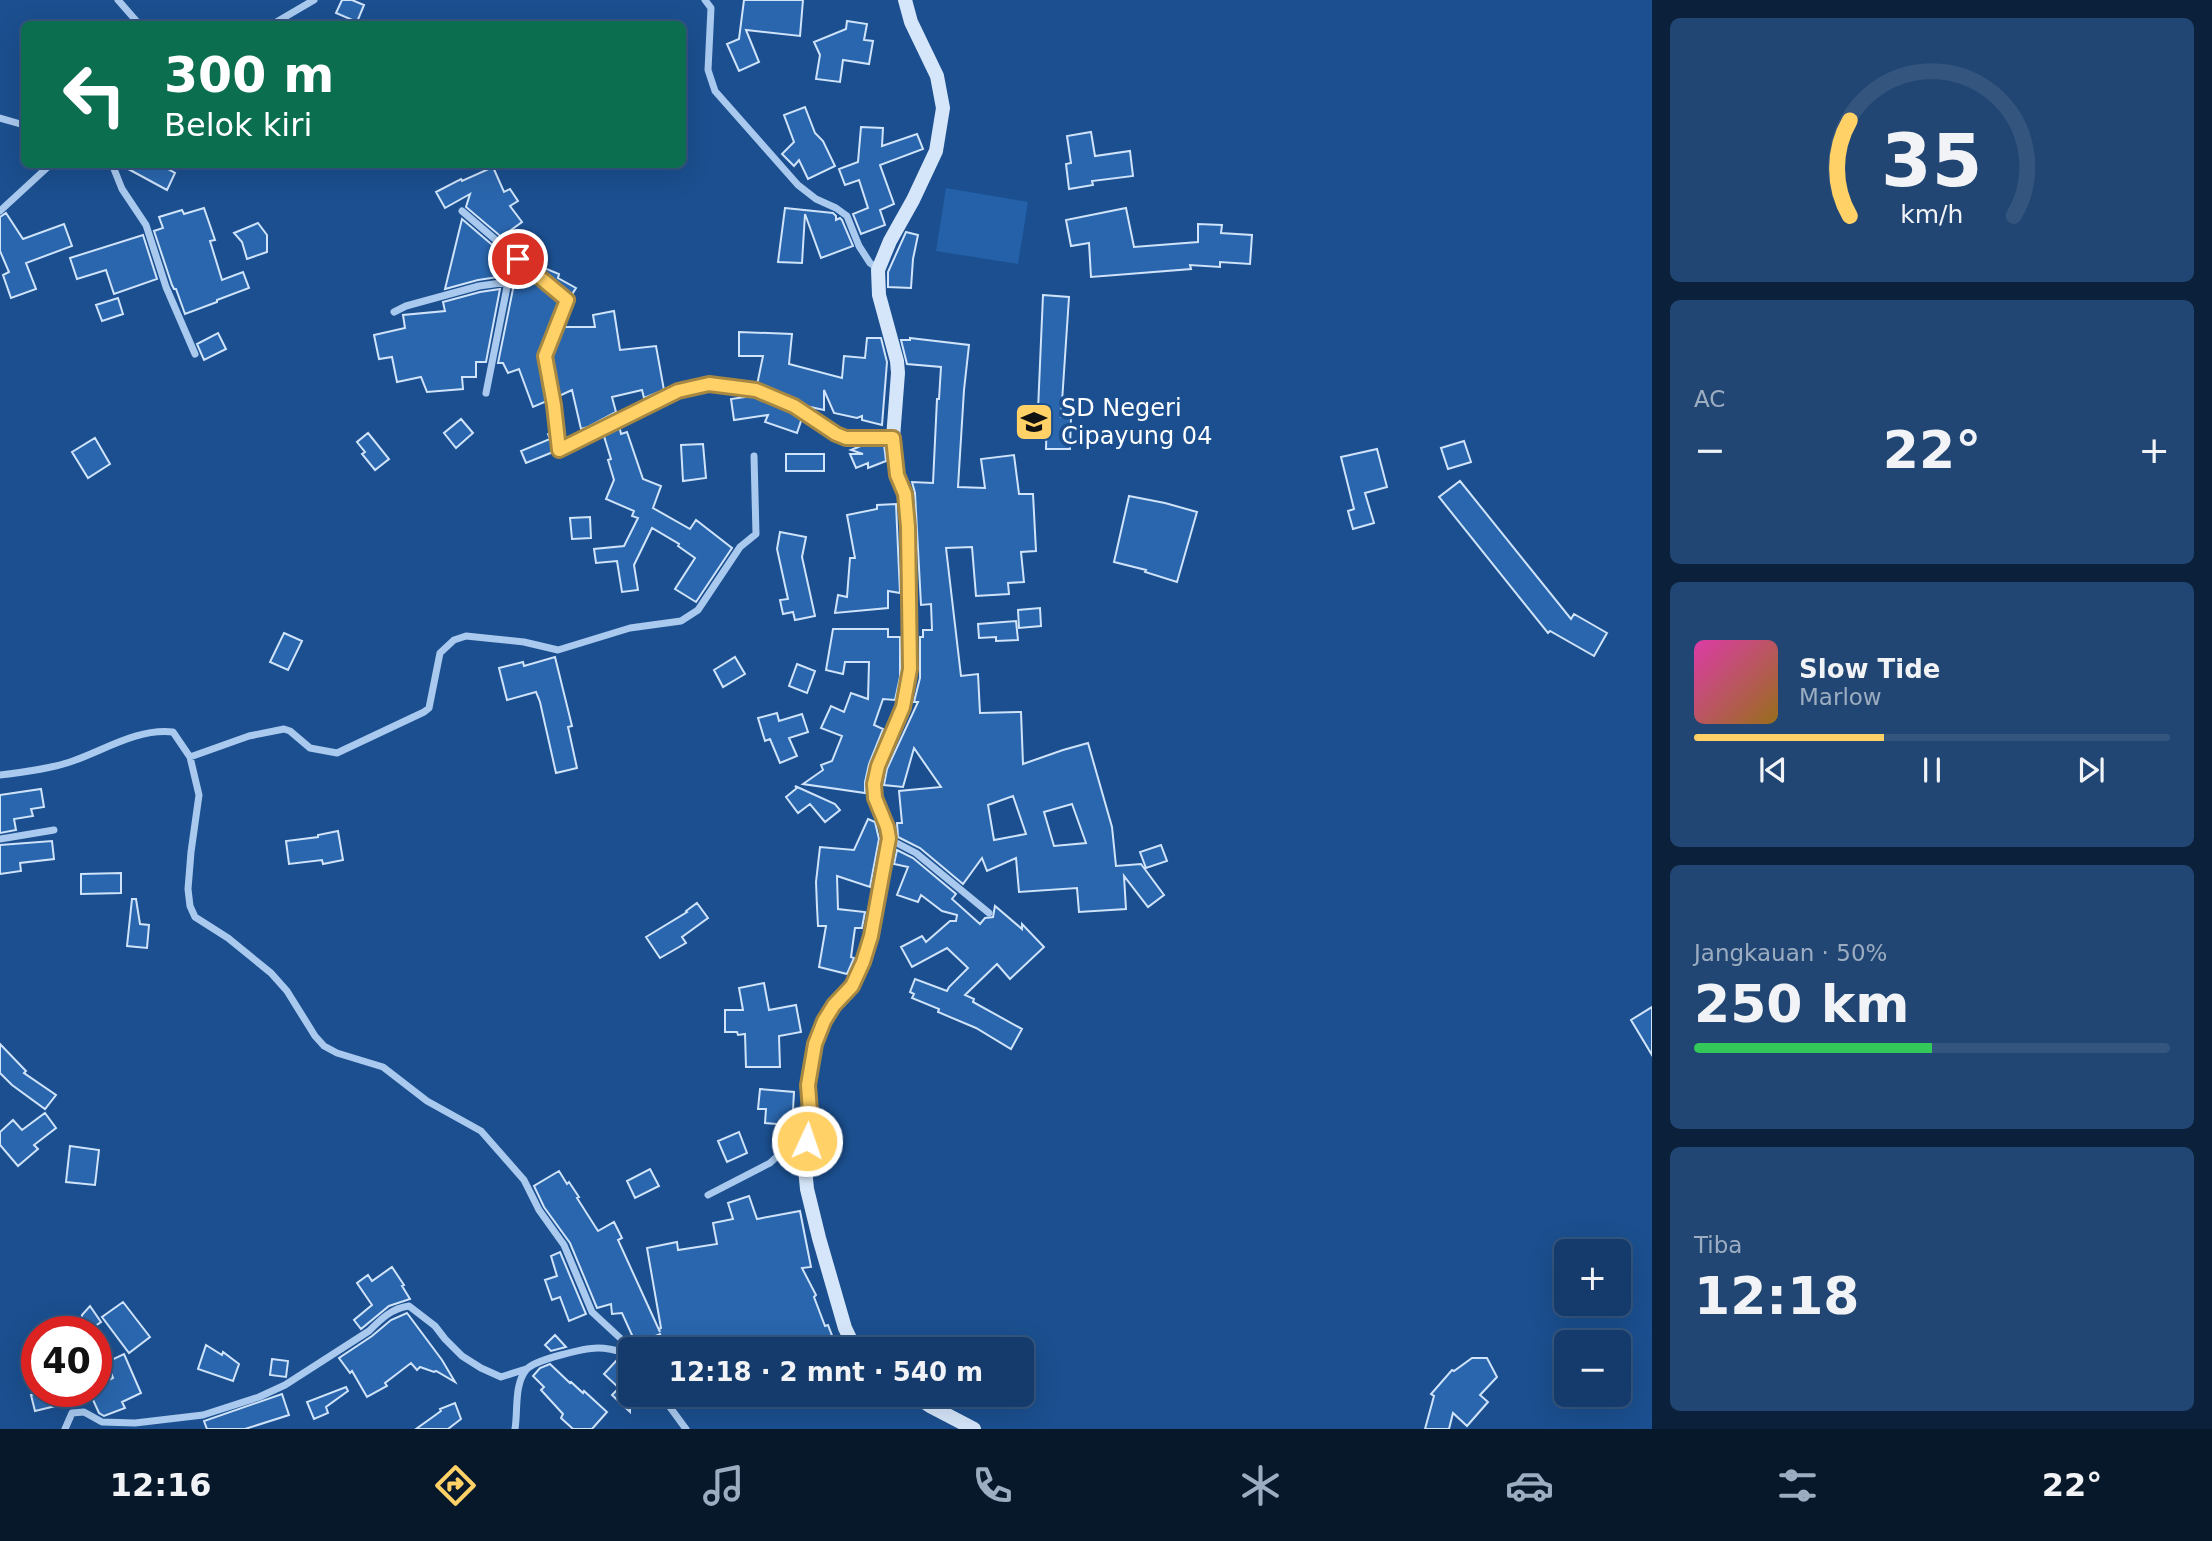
<!DOCTYPE html>
<html lang="id">
<head>
<meta charset="utf-8">
<style>
	body { margin:0; font-family:"DejaVu Sans",sans-serif; background:#214673; color:#f1f3f6; height:100vh; display:flex; flex-direction:column; font-size:26px; white-space:nowrap }
	* { box-sizing:border-box; margin:0 }
	p { font-size:23px; color:#9dadc1 }
	.icon { flex:none; width:38px; height:38px; fill:none; stroke:currentColor; stroke-width:2; stroke-linecap:round; stroke-linejoin:round }
	.map { position:relative; flex:1; overflow:hidden }
	.drawer { display:flex; flex-direction:column; gap:18px; padding:18px; background:#0b203b; width:560px }
	.drawer>* { flex:none }
	.guide { position:absolute; left:21px; top:21px; width:665px; height:147px; border-radius:10px; box-shadow:0 7px 28px #0002,0 0 0 2px #33557e; background:#0b6e4f; color:#fff; overflow:hidden }
	.buttons { position:absolute; left:1554px; top:1239px; display:grid; gap:14px }
	.buttons a { display:grid; place-items:center; width:77px; height:77px; border-radius:10px; background:#143b6b; box-shadow:0 7px 28px #0002,0 0 0 2px #33557e; font-size:35px }
	.speed { position:absolute; left:21px; top:1316px; display:flex; gap:14px; font-size:35px; font-weight:700; text-align:center }
	.speed>* { display:grid; place-content:center; width:91px; height:91px; border-radius:50%; background:#143b6b; box-shadow:0 7px 28px #0002,0 0 0 2px #33557e; line-height:1 }
	.speed .limit { border:10px solid #d22; background:#fff; color:#111 }
	.pin { position:absolute; display:grid; place-items:center; width:60px; height:60px; color:#fff; margin:-30px; border:4px solid #fff; border-radius:50%; box-shadow:0 2px 7px #0007 }
	.me { position:absolute; width:77px; margin:-38px; rotate:3deg; stroke-linejoin:round; filter:drop-shadow(0 0 5px #0008) }
	.turn { display:flex; align-items:center; gap:24px; height:147px; padding:0 28px; font-size:32px }
	.turn .icon { width:91px; height:91px; stroke-width:2.5 }
	.turn b { display:block; font-size:49px; line-height:60px }
	.big { font-size:52px; font-weight:700; line-height:1.1 }
	.drawer .widget { flex:1; display:flex; flex-direction:column; justify-content:center; gap:10px; min-width:0; padding:0 24px; border-radius:10px; background:#214673 }
	.drawer .dial { align-items:center; gap:0 }
	.dial svg { height:182px; overflow:visible; fill:none; stroke:#33557e; stroke-width:7; stroke-linecap:round; text-anchor:middle }
	.dial text { fill:#f1f3f6; stroke:none }
	.song { display:flex; align-items:center; gap:21px }
	.cover { width:84px; height:84px; border-radius:10px; background:linear-gradient(135deg,hsl(320 70% 55%),hsl(40 70% 35%)) }
	.played { height:7px; border-radius:4px; background:linear-gradient(90deg,#ffd166 40%,#33557e 40%) }
	.keys { display:flex; justify-content:space-around; direction:ltr }
	.heat { display:flex; justify-content:space-between; align-items:center; font-size:38px; direction:ltr }
	.charge { height:10px; border-radius:5px; background:linear-gradient(90deg,#34c759 50%,#33557e 0) }
	.trip { position:absolute; left:618px; top:1337px; width:416px; height:70px; border-radius:10px; background:#143b6b; box-shadow:0 7px 28px #0002,0 0 0 2px #33557e; font-weight:700; line-height:70px; text-align:center }
	.dock { display:flex; height:112px; justify-content:space-around; align-items:center; background:#08182b; color:#9dadc1 }
	.dock .icon { width:49px; height:49px }
	.dock .active { color:#ffd166 }
	.dock b { font-size:32px; color:#f1f3f6 }
	main { display:flex; flex:1; min-height:0 }
	.map>svg:first-child { display:block }
	.green { fill:#2461a8 }
	.building { fill:#2a66ad; stroke:#cfe3fa; stroke-width:2; fill-rule:evenodd }
	.lines { fill:none; stroke-linecap:round; stroke-linejoin:round }
	.street { stroke:#a9c9ee; stroke-width:7 }
	.secondary { stroke:#d6e6fa; stroke-width:14 }
	.route-casing { stroke:#a68842; stroke-width:18 }
	.route { stroke:#ffd166; stroke-width:12 }
	.labels { text-anchor:middle; stroke-width:7; stroke-linejoin:round; paint-order:stroke }
	.poi-label { font-size:24px; fill:#fff; stroke:#1b4f8f; text-anchor:start }
</style>
</head>
<body>
<main>
<div class="map">
<svg width="1652" height="1429" viewBox="0 0 1652 1429">
	<rect width="100%" height="100%" fill="#1b4f8f"/>
	<path class="green" d="M946 188 1028 202 1018 264 936 251Z"/>
	<path class="building" d="M342 0H352L364 5 357 22 336 13Z
		M744 0H803L800 36 746 30 759 62 739 71 727 44 739 39Z
		M847 21 867 24 864 40 873 41 869 64 843 60 840 82 816 79 820 55 814 42 846 29Z
		M805 107 815 133 823 141 835 166 808 179 799 160 794 166 782 154 794 142 784 115Z
		M861 127 883 128 882 146 917 134 923 149 880 165 894 204 880 210 885 225 861 234 853 214 868 208 859 180 845 185 839 169 858 162Z
		M1091 132 1095 156 1130 151 1133 176 1092 181 1093 185 1069 189 1066 164 1071 163 1067 136Z
		M119 164H159L175 173 167 190Z
		M493 167 504 192 510 189 518 201 510 206 522 222 503 236 529 248 525 257 466 207 470 194 445 208 436 192 461 179 462 181Z
		M204 208 215 240 210 241 222 280 243 272 249 288 217 300V302L185 314 176 289H174L172 285 154 231 163 228 159 217 182 210 184 214Z
		M785 208 833 213 836 216V220L840 218 842 220 853 246 821 258 805 214 802 263 778 262Z
		M1126 208 1134 247 1198 242V224L1222 225 1221 233 1252 235 1250 264 1220 262V267L1190 265 1191 269 1091 277 1089 243 1071 246 1066 220Z
		M6 213 23 239 64 224 72 246 26 263 36 289 11 298 3 275 9 272 0 251V217Z
		M462 219 511 261 504 276 478 280 445 289Z
		M258 223 267 235V252L247 259 242 242 234 233Z
		M906 232 918 235 913 259 911 288 888 287V272Z
		M143 235 157 279 114 294 106 270 77 279 70 258Z
		M532 263 559 274 558 278 576 288 571 296Z
		M520 269 560 303 539 354 547 401 533 407 519 369 508 373 503 363H498L514 284Z
		M500 289 486 362H476V377H462L463 389 427 392 421 377 397 382 392 357 379 359 374 335 405 328 403 315 445 311 443 302 480 292Z
		M1043 295 1069 297 1061 417H1071L1070 449H1046L1047 410H1038Z
		M118 298 123 314 102 321 96 305Z
		M614 311 620 350 656 346 664 390 644 398 642 390 612 397 616 412 588 427 581 429 572 390 559 396 551 357 563 327H595L593 315Z
		M739 332 792 334 789 364 842 378 844 356 865 358 867 338H881L887 362 882 425 862 420V416L857 418 834 413 824 390V410L806 406 787 396 757 385 763 356H739Z
		M218 333 226 349 204 360 197 344Z
		M910 338 969 345 964 390 958 487 985 488 981 459 1014 455 1019 494H1033L1036 551 1021 552 1024 582 1008 583 1009 594 976 596 972 547 946 548 961 676 978 674 980 713 1021 712 1023 764 1063 750 1088 743 1112 827 1116 866 1141 864 1164 895 1148 907 1124 876 1126 909 1079 912 1077 888 1019 892 1016 858 987 871 982 858 963 884 920 848 898 837 897 823H902L899 791 941 787 914 748 903 787 884 785 887 769 918 702H914L920 678V637H923V630H932L931 604 921 605 915 493 912 482 933 483 937 399H939L941 367 907 364 901 340H910ZM1013 796 1026 834 994 840 988 805ZM1072 804 1086 843 1054 846 1044 812Z
		M752 396 782 407 802 418 797 433 765 422 768 415 734 420 731 399Z
		M461 419 473 433 456 448 444 433Z
		M619 425 621 434 627 432 643 479 661 486 653 508 690 529 696 520 732 548 696 602 675 589 695 558 678 546 679 544 652 528 634 565 638 590 622 592 617 561 596 563 594 549 624 546 638 518 632 516 634 511 606 499 614 480 608 460 611 459 603 433Z
		M368 433 389 459 375 470 362 454 365 452 357 442Z
		M551 433 553 452 526 463 521 451 550 439 548 434Z
		M95 438 110 464 88 478 72 452Z
		M1464 441 1471 462 1448 469 1441 448Z
		M703 444 706 478 683 481 681 445Z
		M884 444 886 461 868 468V463L856 468 850 454H863L851 450 863 445Z
		M1377 449 1387 487 1365 493 1374 523 1353 529 1348 511 1354 509 1341 457Z
		M786 454H824V471H786Z
		M1460 481 1571 619 1574 614 1607 633 1594 656 1550 631 1548 633 1439 497Z
		M1129 496 1165 503 1197 512 1177 582 1145 572 1146 570 1114 562Z
		M896 504 900 593 888 591V608L835 613 838 595 847 597 850 558H855L847 515 877 509V505Z
		M590 517 591 538 572 539 570 518Z
		M780 532 806 537 802 557 815 616 795 620 793 612 783 614 780 600 788 599 777 549Z
		M1040 608 1041 626 1019 628 1018 610Z
		M1016 621 1018 640 996 641V637L979 638 978 624Z
		M833 629H888V637H900V677L895 700 883 699 874 725 883 729 869 764 865 782V793L803 784 823 770 821 765 832 761 842 736 821 728 831 706 844 712 851 693 868 699 869 662H845L843 674 826 670Z
		M284 633 302 641 288 670 270 662Z
		M555 657 572 726 568 727 577 768 556 773 540 702 536 692 507 700 499 668 523 662 524 666Z
		M735 657 745 674 723 687 714 670Z
		M797 664 815 671 807 693 789 686Z
		M777 713 779 721 802 714 808 732 789 738 797 756 780 763 770 739 765 741 758 718Z
		M795 786 835 804 840 810 825 822 810 804 798 813 786 797 797 788Z
		M41 789 44 807 31 809 33 816 14 819 16 830 0 833V795Z
		M868 819 875 822 879 839 870 887 837 876 838 909 865 912 862 928H855L851 957 854 958 847 974 819 967 826 926H818L817 907 816 882 820 847 854 850Z
		M338 831 343 860 323 864 322 860 289 864 286 841 318 837V835Z
		M52 841 54 859 20 863 21 871 0 874V845Z
		M1161 845 1167 861 1146 868 1140 852Z
		M897 850 913 858 956 894 952 899 980 924 985 918 993 917 995 906 1022 929V924L1044 947 1010 979 997 964 965 995 974 999 973 1002 1022 1029 1011 1049 976 1028 938 1012 939 1009 912 998 914 994 910 992 915 979 947 991 949 987 968 968 947 948 912 967 901 947 922 936 926 942 950 921H956L957 915 942 911 921 895 918 902 897 895 908 867 894 864Z
		M121 873V893L81 894V874Z
		M132 899H136L140 924 149 925 147 948 127 946Z
		M697 903 708 918 682 937 686 943 660 958 646 937 687 912 686 911Z
		M764 983 769 1010 796 1005 801 1032 779 1036 780 1067H746L745 1034 738 1035 737 1032H725V1010H743L739 988Z
		M1652 1007V1055L1631 1020Z
		M0 1044 26 1071 24 1073 56 1095 45 1109 12 1085 0 1073Z
		M760 1089 794 1092 793 1110H800L801 1126 765 1123 766 1109H758Z
		M45 1113 56 1128 34 1145 38 1149 18 1166 0 1145V1132L13 1120 22 1130Z
		M739 1132 747 1153 727 1162 718 1141Z
		M70 1146 99 1150 95 1185 66 1182Z
		M650 1169 659 1186 635 1198 627 1181Z
		M559 1171 567 1184 569 1182 579 1197 577 1198 598 1231 614 1222 622 1238 618 1240 660 1332 659 1329 661 1328 647 1248 677 1242 678 1250 717 1244 713 1223 733 1219 728 1203 749 1196 757 1219 800 1211 811 1267 802 1268 816 1295 814 1297 825 1326 828 1325 836 1346 827 1349H754L751 1344 739 1338 713 1341 710 1344 711 1349H665L660 1334 636 1344 622 1313 612 1314 611 1304 597 1308 570 1243 544 1207 534 1186Z
		M560 1252 586 1314 569 1321 560 1297 552 1300 545 1280 557 1276 551 1256Z
		M392 1267 404 1285 402 1286 410 1299 389 1306 361 1329 354 1320 372 1305 357 1283 368 1275 372 1281Z
		M123 1302 150 1337 129 1353 102 1317Z
		M90 1306 101 1322 87 1332H81L82 1315Z
		M407 1313 442 1360 455 1382 436 1371 434 1372 420 1367 417 1370 411 1363 385 1383 387 1386 367 1397 352 1371 350 1373 339 1358 372 1336 391 1320Z
		M555 1335 566 1347 551 1351 545 1345Z
		M206 1345 222 1355 223 1352 239 1364 233 1381 198 1369Z
		M124 1354 141 1393 122 1402 125 1408 104 1416 99 1413 89 1391H96V1386L113 1378 107 1362Z
		M1472 1358H1487L1497 1377 1480 1395 1488 1402 1467 1426 1453 1413 1449 1429H1425L1434 1396 1431 1394 1452 1370 1454 1371Z
		M272 1359 288 1361 286 1377 270 1375Z
		M617 1360 630 1372V1412L612 1395 619 1388 604 1374Z
		M550 1364 570 1383 571 1382 583 1393 584 1391 607 1412 592 1429H573L561 1418 563 1414 541 1390 544 1387 533 1376 540 1368Z
		M346 1387 348 1391 326 1407 328 1413 314 1419 307 1402Z
		M34 1391H65L68 1403 35 1411 31 1395 35 1394Z
		M282 1394 289 1415 245 1429H207L204 1421Z
		M455 1403 461 1419 448 1429H416L441 1411 440 1409Z"/>
	<g class="lines">
		<path class="street" d="M118 0 139 24
			M705 0 711 8 708 70 715 91 798 185 816 199 836 208 847 216 859 246 870 263 878 269
			M273 24 314 0
			M0 118 24 125
			M112 164 122 189 146 225 166 287 195 354
			M0 211 51 164
			M462 211 567 301 545 356 554 405 559 450C596 431 672 384 711 384 741 384 768 393 794 406 809 414 820 425 834 433 851 442 874 438 893 438
			M394 312 406 306 479 286 508 282
			M486 393 508 282 518 259
			M190 757 199 795 191 852 188 889 190 906 195 917 228 938 271 973 287 991 315 1036 324 1046 337 1053 383 1067 427 1101 481 1131 524 1180 539 1210 564 1245 592 1312 632 1349
			M0 775C19 773 52 768 70 762 103 751 137 728 173 732L190 757 249 736 284 729 290 731 310 748 337 753 424 712 429 708 440 653 454 640 466 636 524 642 558 650 630 628 681 621 698 610 740 547 756 534 754 456
			M0 839 54 830
			M889 839 916 853 989 913
			M708 1195 770 1163 808 1128
			M716 1346 740 1344 748 1349
			M661 1395 686 1429
			M740 1400 769 1395
			M65 1429 72 1413 84 1412 102 1422 135 1423 203 1415 259 1397 285 1385 369 1331C381 1319 392 1308 409 1306L435 1326 445 1339 462 1356 481 1368 501 1377 526 1369
			M515 1429C518 1411 514 1385 526 1370 533 1360 585 1348 598 1348 609 1348 619 1351 630 1354"/>
		<path class="secondary" d="M855 1349 845 1328 819 1238 807 1189 804 1158 811 1125 808 1085 815 1044 824 1022 834 1005 852 986 868 950 889 839 887 826 875 798 874 784 878 766 903 707 910 678V579L905 494 897 475 893 438 898 373 897 361 879 295 878 270 890 241 913 200 936 151 943 108 937 76 911 22 905 0
			M914 1395 930 1406 974 1429"/>
	</g>
	<g class="lines">
		<g class="route-casing">
			<path id="route" d="M518 259 567 300 545 356 554 405 559 450 678 391 709 384 756 390 794 406 836 434 846 438H893L897 475 905 494 908 527 910 669 903 707 878 766 874 784 875 798 887 827 889 838 871 936 863 962 852 986 834 1005 824 1021 815 1044 808 1085 811 1125 807 1141"/>
		</g>
		<use href="#route" class="route"/>
	</g>
	<defs>
		<g id="school-square" transform="scale(2.0125)"><rect x="-9" y="-9" width="18" height="18" rx="4" fill="#ffd166" stroke="#1b4f8f"/><path d="M0-5L7-2L0 1L-7-2ZM-4 1L0 2.5L4 1V4Q0 6-4 4Z" fill="#111"/></g>
	</defs>
	<g fill-rule="evenodd">
		<use href="#school-square" x="1034" y="422"/>
	</g>
	<g class="labels">
		<g class="poi-label">
			<text x="1061" y="416">SD Negeri<tspan x="1061" dy="28">Cipayung 04</tspan></text>
		</g>
	</g>
</svg>
<div class="buttons">
<a>+</a>
<a>−</a>
</div>
<div class="speed"><div class="limit">40</div></div>
<div class="pin" style="left:518px;top:259px;background:#d93025"><svg class="icon" aria-label="arrive" viewBox="0 0 24 24"><path d="M6 21V4h12l-3 4 3 4H6"/></svg></div>
<svg class="me" style="left:807px;top:1141px" viewBox="-20 -20 40 40"><circle r="17" fill="#ffd166" stroke="#fff" stroke-width="3"/><path d="M0-11L8 9 0 5-8 9z" fill="#fff"/></svg>
<div class="trip">12:18 · 2 mnt · 540 m</div>
<div class="guide">
<div class="turn"><svg class="icon" aria-label="left" viewBox="0 0 24 24"><path d="M17 20v-9H6M10 6l-5 5 5 5"/></svg><div><b>300 m</b>Belok kiri</div></div>
</div>
</div>
<section class="drawer">
<div class="widget dial"><svg viewBox="0 0 100 80">
<path d="M14 69A42 42 0 1 1 86 69"/>
<path d="M14 69A42 42 0 0 1 14 27" stroke="#ffd166"/>
<text x="50" y="56" font-size="32" font-weight="700">35</text>
<text x="50" y="72" font-size="11">km/h</text>
</svg></div>
<div class="widget"><p>AC</p>
<div class="heat"><a>−</a><b class="big">22°</b><a>+</a></div>
</div>
<div class="widget">
<div class="song"><i class="cover"></i><div><b>Slow Tide</b><p>Marlow</p></div></div>
<div class="played"></div>
<div class="keys"><svg class="icon" aria-label="previous" viewBox="0 0 24 24"><path d="M18 5L8 12l10 7zM5 5v14"/></svg><svg class="icon" aria-label="pause" viewBox="0 0 24 24"><path d="M8 5v14M16 5v14"/></svg><svg class="icon" aria-label="next" viewBox="0 0 24 24"><path d="M6 5l10 7-10 7zM19 5v14"/></svg></div>
</div>
<div class="widget"><p>Jangkauan · 50%</p><b class="big">250 km</b><div class="charge"></div></div>
<div class="widget"><p>Tiba</p><b class="big">12:18</b></div>
</section>
</main>
<nav class="dock">
<b>12:16</b>
<svg class="icon active" aria-label="directions" viewBox="0 0 24 24"><path d="M12 3l9 9-9 9-9-9zM9 14v-3h6M13 9l2 2-2 2"/></svg>
<svg class="icon" aria-label="music" viewBox="0 0 24 24"><path d="M9 18V5l10-2v13"/><circle cx="6" cy="18" r="3"/><circle cx="16" cy="16" r="3"/></svg>
<svg class="icon" aria-label="phone" viewBox="0 0 24 24"><path d="M5 4h4l2 5-3 2q2 4 5 5l2-3 5 2v4C11 20 4 13 5 4z"/></svg>
<svg class="icon" aria-label="climate" viewBox="0 0 24 24"><path d="M12 3v18M4 7l16 10M4 17L20 7"/></svg>
<svg class="icon" aria-label="car" viewBox="0 0 24 24"><path d="M5 17H2v-5l4-1 3-4h7l3 4 3 1v5h-3M9 17h6M6 11h13"/><circle cx="7" cy="17" r="2"/><circle cx="17" cy="17" r="2"/></svg>
<svg class="icon" aria-label="filters" viewBox="0 0 24 24"><path d="M4 7h16M4 17h16"/><circle cx="9" cy="7" r="2"/><circle cx="15" cy="17" r="2"/></svg>
<b>22°</b>
</nav>
</body>
</html>
